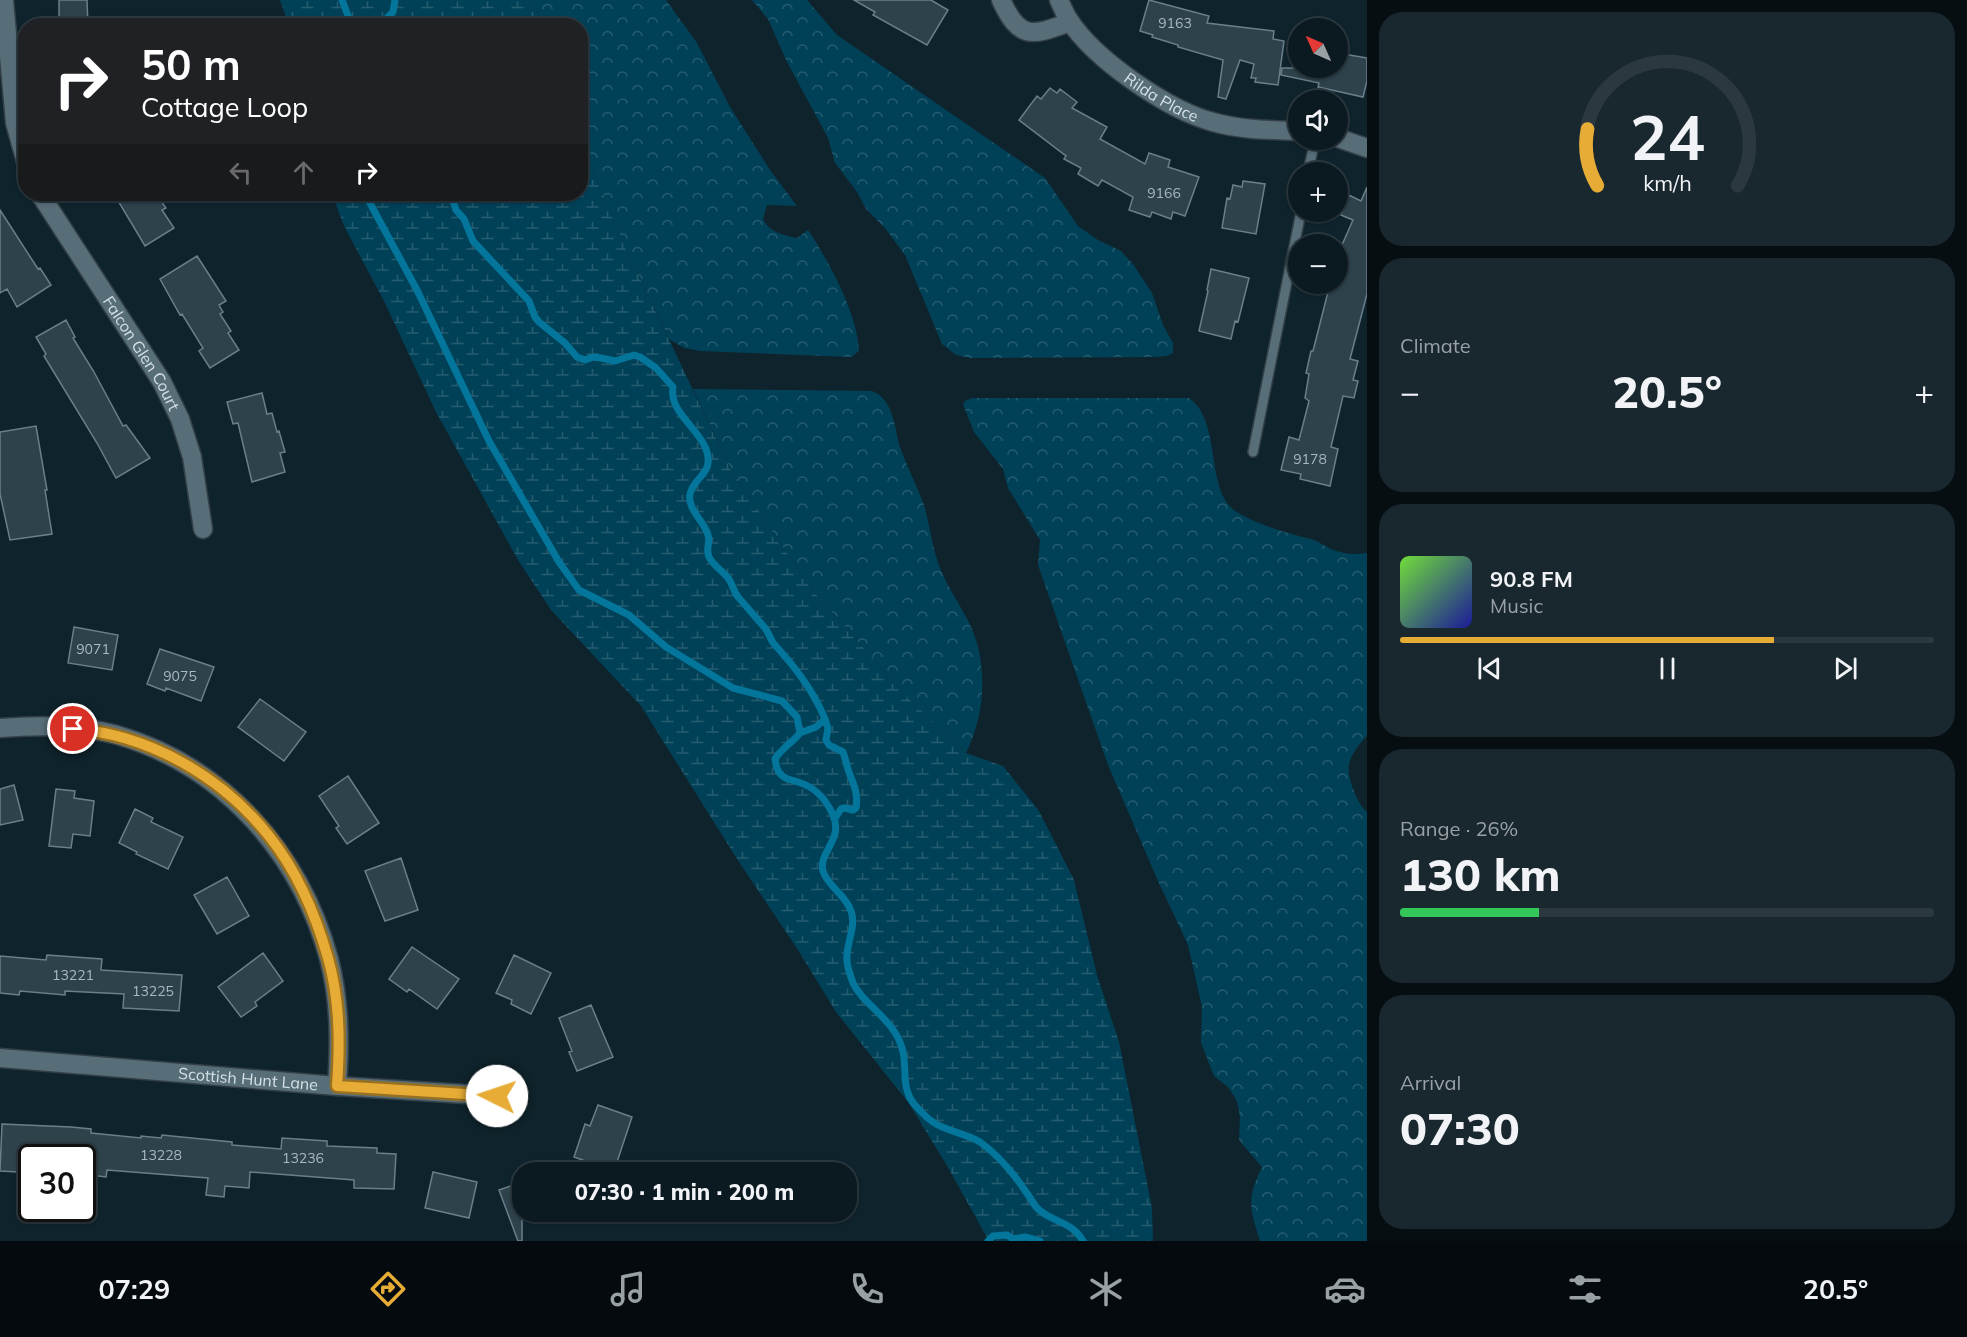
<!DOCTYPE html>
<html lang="en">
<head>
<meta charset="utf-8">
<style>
	body { margin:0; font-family:Mulish,sans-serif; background:#19272e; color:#f1f3f6; height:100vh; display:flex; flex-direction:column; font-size:22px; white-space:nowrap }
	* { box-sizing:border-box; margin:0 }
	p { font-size:20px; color:#9aa1a5 }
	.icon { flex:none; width:33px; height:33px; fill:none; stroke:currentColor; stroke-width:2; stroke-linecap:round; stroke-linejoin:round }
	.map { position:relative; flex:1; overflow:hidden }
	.drawer { display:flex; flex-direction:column; gap:12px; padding:12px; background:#060e12; width:600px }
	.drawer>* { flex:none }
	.banner { position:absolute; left:18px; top:18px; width:570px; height:183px; border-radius:24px; box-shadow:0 2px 4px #0004,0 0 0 2px #2b383f; background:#202124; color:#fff; overflow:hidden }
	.needle { width:39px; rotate:315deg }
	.tools { position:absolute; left:1288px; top:18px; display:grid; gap:12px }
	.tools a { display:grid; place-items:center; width:60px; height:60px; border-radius:50%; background:#0b1a21; box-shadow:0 2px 4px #0004,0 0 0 2px #2b383f; font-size:30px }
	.speed { position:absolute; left:18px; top:1144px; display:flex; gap:12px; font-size:30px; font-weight:700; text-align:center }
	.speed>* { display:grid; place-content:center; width:78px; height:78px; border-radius:50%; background:#0b1a21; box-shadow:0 2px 4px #0004,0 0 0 2px #2b383f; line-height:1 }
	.speed .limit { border:3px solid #111; border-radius:9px; background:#fff; color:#111 }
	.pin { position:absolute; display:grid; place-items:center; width:51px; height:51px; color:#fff; margin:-26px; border:3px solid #fff; border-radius:50%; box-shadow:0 2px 6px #0007 }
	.me { position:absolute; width:66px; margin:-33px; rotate:274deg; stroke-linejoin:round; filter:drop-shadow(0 0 4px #0008) }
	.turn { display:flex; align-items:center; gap:21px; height:126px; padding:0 24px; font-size:27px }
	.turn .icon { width:78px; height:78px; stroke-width:2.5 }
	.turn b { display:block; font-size:42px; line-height:51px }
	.lanes { display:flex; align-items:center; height:57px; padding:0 24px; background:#0003; justify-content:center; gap:30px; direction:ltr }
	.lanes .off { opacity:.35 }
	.big { font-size:45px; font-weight:800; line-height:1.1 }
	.drawer .card { flex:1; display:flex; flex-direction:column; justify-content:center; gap:9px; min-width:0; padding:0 21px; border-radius:24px; background:#19272e }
	.drawer .dial { align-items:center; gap:0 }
	.dial svg { height:156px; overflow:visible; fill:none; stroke:#2b383f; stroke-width:7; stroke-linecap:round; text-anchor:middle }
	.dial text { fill:#f1f3f6; stroke:none }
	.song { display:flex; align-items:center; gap:18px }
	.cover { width:72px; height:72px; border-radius:9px; background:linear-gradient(135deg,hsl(100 70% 55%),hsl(240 70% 35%)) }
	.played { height:6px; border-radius:3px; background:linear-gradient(90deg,#e7ac36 70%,#2b383f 70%) }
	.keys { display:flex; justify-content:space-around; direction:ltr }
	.heat { display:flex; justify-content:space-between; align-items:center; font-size:33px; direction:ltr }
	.charge { height:9px; border-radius:4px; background:linear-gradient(90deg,#34c759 26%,#2b383f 0) }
	.trip { position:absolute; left:512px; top:1162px; width:345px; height:60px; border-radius:24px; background:#0b1a21; box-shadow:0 2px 4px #0004,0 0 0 2px #2b383f; font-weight:800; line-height:60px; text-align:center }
	.tabs { display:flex; height:96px; justify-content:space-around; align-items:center; background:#040a0d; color:#9aa1a5 }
	.tabs .icon { width:42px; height:42px }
	.tabs .active { color:#e7ac36 }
	.tabs b { font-size:27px; color:#f1f3f6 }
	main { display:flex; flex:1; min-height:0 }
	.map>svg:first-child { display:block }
	.forest { fill:url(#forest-crowns) }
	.wetland { fill:url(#wetland-marsh) }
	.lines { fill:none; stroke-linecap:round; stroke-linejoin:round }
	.stream { stroke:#04759b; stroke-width:7 }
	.building { fill:#2e424c; stroke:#697f8a; stroke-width:1.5 }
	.lane-casing { stroke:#333f46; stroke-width:12 }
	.street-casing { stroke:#333f46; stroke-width:21 }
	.lane { stroke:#576d78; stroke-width:9 }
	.street { stroke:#576d78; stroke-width:18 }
	.route-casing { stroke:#967023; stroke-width:15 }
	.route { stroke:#e7ac36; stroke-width:10 }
	.labels { text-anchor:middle; stroke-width:5; stroke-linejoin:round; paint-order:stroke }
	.number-label { font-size:14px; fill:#aab8c0 }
	.street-label { font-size:16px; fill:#d4e0e6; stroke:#040b0f }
</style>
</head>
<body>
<main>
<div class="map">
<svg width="1367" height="1241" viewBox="0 0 1367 1241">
	<defs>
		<pattern id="forest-crowns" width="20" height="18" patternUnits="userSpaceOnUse" patternTransform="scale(1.5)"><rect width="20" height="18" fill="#014158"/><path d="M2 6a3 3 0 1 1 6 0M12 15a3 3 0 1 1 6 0" fill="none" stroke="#255c70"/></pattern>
		<pattern id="wetland-marsh" width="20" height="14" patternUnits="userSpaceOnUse" patternTransform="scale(1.5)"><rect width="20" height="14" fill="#014158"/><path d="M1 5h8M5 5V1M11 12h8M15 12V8" fill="none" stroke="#255c70"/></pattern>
	</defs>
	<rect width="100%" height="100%" fill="#0f232c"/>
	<path class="forest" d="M534 0H666L697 43 730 107 770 170 797 206 767 205 763 219C770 233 783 235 797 238L808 230C829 262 857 312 859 351L851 357 700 351 684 348 669 339 625 247 581 143 580 26 541 25Z
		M752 0H807L837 35 1045 178 1078 226 1098 240 1121 251 1133 264 1152 293 1163 325 1173 343V353L1167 356 1155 357 970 358 956 355 942 344 905 255 885 228 866 209 857 192 835 163 828 138 786 60 768 19Z
		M693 389 872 391C895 400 894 430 901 450 908 469 917 486 924 505 930 526 932 547 940 568 951 596 973 620 979 651 986 687 982 720 966 753L909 699 812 590 731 470Z
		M972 398H1189C1222 421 1205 488 1234 510 1254 524 1287 533 1311 539 1319 541 1324 546 1331 549 1343 554 1354 555 1367 553V736C1359 744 1352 753 1349 764 1346 776 1358 805 1367 812V1241H1260C1250 1209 1246 1199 1262 1167L1239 1140 1240 1117 1237 1101 1228 1087 1214 1076 1201 1043 1202 1007 1188 945 1158 881 1108 765 1038 565 1040 540 1008 488 1003 469 974 432 963 404 965 401Z"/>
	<path class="wetland" d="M280 0H534L541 25H289Z
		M581 143 625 247 731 470 812 590 909 699 966 753 1003 766 1039 811 1074 880 1097 975 1119 1042 1152 1208 1153 1241H989L946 1164 908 1102 836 1012 798 950 739 862 641 706 551 610 518 560 436 412 384 301 344 226 332 194H580Z"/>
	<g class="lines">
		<path class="stream" d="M342 0 352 26
			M379 26 393 12 395 0
			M365 194 417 290 489 441 559 562 579 590 629 615 666 647 733 688 782 701 797 717 800 733C792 743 782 748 775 759 776 763 776 769 779 772 783 779 791 780 798 782 815 787 826 799 833 815 844 840 818 852 823 871 828 887 846 895 851 911 857 927 845 945 847 961 847 967 851 977 853 983 864 1006 894 1019 902 1048 908 1067 900 1086 914 1104 920 1111 929 1121 938 1125 951 1132 967 1134 980 1142 998 1155 1014 1174 1026 1192 1030 1197 1033 1203 1036 1207 1051 1223 1071 1220 1083 1241
			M451 194 456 210 464 219 473 241 529 301 535 317 539 322 565 343 577 357 585 360 593 357 601 358 615 361 634 355 640 357 656 368 673 387C669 412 697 426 706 449 715 474 694 476 690 494 687 509 704 521 708 535 711 543 705 548 709 557 714 567 725 572 730 581 733 586 734 592 738 597 747 607 756 618 765 628 769 633 770 639 774 644 795 667 813 690 825 719L816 727 800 733
			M825 719 828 728 826 740 829 745 843 752C846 760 847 768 850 775 855 787 858 795 856 808L853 810 845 808 841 809 835 818
			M988 1241 993 1236 1007 1235 1013 1239 1025 1237 1040 1241"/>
	</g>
	<path class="building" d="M59 0H87L88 26H59Z
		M854 0H931L948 10 927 45 873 15 875 12Z
		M1149 0 1209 16 1207 23 1274 31 1273 39 1284 41 1278 85 1255 82 1256 78H1251L1254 64 1240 60 1226 99 1218 97 1223 60 1178 47V45L1152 37 1153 35 1140 31Z
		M1338 53 1367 58V81L1363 97 1318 87 1319 83 1281 75 1282 68H1338Z
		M1050 88 1057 93 1060 89 1077 102 1072 108 1107 127 1100 139 1145 164 1149 153 1170 160 1168 167 1199 177 1185 216 1173 212 1171 219 1152 212 1150 217 1129 210 1133 197 1102 180 1098 186 1078 174 1081 168 1064 159 1066 156 1019 120 1037 96 1041 99Z
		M1243 181 1265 184 1256 234 1222 228 1227 198 1230 199 1233 185 1242 187Z
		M1367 187V294L1350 359 1358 361 1353 380 1358 381 1354 398 1343 396 1331 447 1338 449 1330 486 1300 479 1301 474 1281 470 1289 437 1299 440 1309 401 1305 398 1309 374 1306 373 1311 351H1313L1330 284H1338V254L1353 220 1341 215 1349 195 1361 201Z
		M114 194H156L166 208 162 210 174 228 145 246Z
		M0 210 38 269 40 268 51 285 17 307 7 289 0 293Z
		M197 256 226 301 219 305 223 312 220 314 231 331 228 333 239 350 210 368 199 351 203 348 182 314 180 315 160 279Z
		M1211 269 1249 278 1238 322 1235 321 1231 339 1199 331 1208 291 1207 290Z
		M66 320 75 337 73 338 94 372 123 426 126 425 150 458 116 478 97 443 44 356 46 354 36 337Z
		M262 393 267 414 272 413 277 432 279 431 285 452 280 453 285 472 252 482 238 423 233 424 227 402Z
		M36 426 47 490H45L52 534 10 540 0 494V432Z
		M74 627 118 635 112 670 68 663Z
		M160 649 214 667 201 701 166 688 165 691 147 684Z
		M260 699 306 732 284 761 238 727Z
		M348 776 379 823 347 844 336 828 339 826 319 796Z
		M14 785 23 820 0 825V789Z
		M56 789 75 791 74 798 94 801 90 836 73 834 71 848 49 846Z
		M135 809 153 818 151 822 183 837 168 869 136 854 137 852 119 843Z
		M401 858 418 910 385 921 365 871Z
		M227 877 249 916 217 934 194 895Z
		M412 947 459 979 437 1009 409 989 407 992 389 979Z
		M263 953 283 981 255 1002 257 1006 241 1017 218 987Z
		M47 955 102 959 101 970 182 975 179 1011 123 1008 124 994 65 991V995L20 991 19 995 0 993V956L46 960Z
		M514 955 551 973 531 1014 511 1004 512 1000 496 993Z
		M591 1005 613 1057 577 1071 569 1052 572 1051 559 1018Z
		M598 1105 632 1117 614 1171 574 1157 585 1124 590 1126Z
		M2 1124 71 1127 91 1129V1133L141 1138V1136L161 1138 162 1135 232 1142V1145L281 1149 282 1138 327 1141V1146L377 1148V1153L396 1154 394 1189 354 1188V1180L250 1172 249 1188 225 1186 224 1197 206 1195 208 1178 107 1170 106 1177 82 1174V1158H32V1164L19 1163 18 1172 0 1171Z
		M433 1172 477 1182 469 1218 425 1208Z
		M522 1182V1241H518L499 1190Z"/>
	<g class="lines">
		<g class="lane-casing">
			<path id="lane" d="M1308 172 1315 140
				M1253 452 1301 212"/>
		</g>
		<g class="street-casing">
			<g id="street">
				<path d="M4 0 15 123 26 162"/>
				<path d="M1001 0C1020 41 1032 36 1070 22"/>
				<path id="s1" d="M1059 0C1062 7 1065 14 1069 20 1095 60 1168 110 1213 122 1240 130 1270 130 1299 131"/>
				<path d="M1338 138 1367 148"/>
				<path id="s2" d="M40 194 162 382 180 419 192 457 203 529"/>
				<path d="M0 728C38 725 81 725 117 735 224 766 300 853 329 959 340 1001 340 1043 337 1086"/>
				<path id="s3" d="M0 1058 337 1086 497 1096"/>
			</g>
		</g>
		<use href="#lane" class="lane"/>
		<use href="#street" class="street"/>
	</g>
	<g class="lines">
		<g class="route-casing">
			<path id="route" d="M73 729C149 734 222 777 269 836 297 871 316 916 328 958 340 1000 340 1043 337 1086L497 1096"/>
		</g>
		<use href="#route" class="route"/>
	</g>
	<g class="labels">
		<g class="number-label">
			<text x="1175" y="28">9163</text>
			<text x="1164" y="198">9166</text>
			<text x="1310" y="464">9178</text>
			<text x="93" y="654">9071</text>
			<text x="180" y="681">9075</text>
			<text x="73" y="980">13221</text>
			<text x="153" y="996">13225</text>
			<text x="161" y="1160">13228</text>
			<text x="303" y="1163">13236</text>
		</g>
		<g class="street-label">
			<text dy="6" stroke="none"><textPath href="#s1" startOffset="144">Rilda Place</textPath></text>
			<text dy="6" stroke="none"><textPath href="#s2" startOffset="189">Falcon Glen Court</textPath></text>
			<text dy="6" stroke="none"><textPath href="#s3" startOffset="249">Scottish Hunt Lane</textPath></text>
		</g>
	</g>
</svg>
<div class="tools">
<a><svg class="needle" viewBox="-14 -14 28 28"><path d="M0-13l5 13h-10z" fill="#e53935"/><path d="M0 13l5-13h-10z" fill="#9aa1a5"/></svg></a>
<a><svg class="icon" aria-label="sound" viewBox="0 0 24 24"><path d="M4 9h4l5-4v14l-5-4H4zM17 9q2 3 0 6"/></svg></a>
<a>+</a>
<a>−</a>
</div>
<div class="speed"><div class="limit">30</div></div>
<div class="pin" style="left:73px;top:729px;background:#d93025"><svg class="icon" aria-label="arrive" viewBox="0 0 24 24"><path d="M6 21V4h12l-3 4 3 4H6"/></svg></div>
<svg class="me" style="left:497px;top:1096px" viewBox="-20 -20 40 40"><circle r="19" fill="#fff"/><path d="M0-13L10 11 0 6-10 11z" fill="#e7ac36"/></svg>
<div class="trip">07:30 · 1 min · 200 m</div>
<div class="banner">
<div class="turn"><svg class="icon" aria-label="right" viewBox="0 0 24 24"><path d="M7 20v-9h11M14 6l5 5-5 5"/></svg><div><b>50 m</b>Cottage Loop</div></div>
<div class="lanes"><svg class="icon off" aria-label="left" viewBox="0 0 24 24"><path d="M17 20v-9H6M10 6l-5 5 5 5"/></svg><svg class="icon off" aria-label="ahead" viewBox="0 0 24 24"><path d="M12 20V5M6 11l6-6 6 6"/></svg><svg class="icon" aria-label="right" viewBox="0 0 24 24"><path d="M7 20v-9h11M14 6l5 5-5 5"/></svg></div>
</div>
</div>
<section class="drawer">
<div class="card dial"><svg viewBox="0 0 100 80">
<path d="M14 69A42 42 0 1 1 86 69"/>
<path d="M14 69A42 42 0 0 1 9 40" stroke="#e7ac36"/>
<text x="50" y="56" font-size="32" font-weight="700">24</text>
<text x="50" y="72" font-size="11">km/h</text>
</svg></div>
<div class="card"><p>Climate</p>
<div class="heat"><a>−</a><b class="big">20.5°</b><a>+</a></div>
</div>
<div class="card">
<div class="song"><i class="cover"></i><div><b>90.8 FM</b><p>Music</p></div></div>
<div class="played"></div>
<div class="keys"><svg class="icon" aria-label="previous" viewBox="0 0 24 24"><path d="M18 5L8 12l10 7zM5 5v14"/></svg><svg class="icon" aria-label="pause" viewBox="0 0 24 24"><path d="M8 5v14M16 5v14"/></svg><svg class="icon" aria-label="next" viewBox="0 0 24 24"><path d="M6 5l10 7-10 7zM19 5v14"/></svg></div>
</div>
<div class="card"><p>Range · 26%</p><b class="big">130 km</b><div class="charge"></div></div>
<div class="card"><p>Arrival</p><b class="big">07:30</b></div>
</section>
</main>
<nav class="tabs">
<b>07:29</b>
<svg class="icon active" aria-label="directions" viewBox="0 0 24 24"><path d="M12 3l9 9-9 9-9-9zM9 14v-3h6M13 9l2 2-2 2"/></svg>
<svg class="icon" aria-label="music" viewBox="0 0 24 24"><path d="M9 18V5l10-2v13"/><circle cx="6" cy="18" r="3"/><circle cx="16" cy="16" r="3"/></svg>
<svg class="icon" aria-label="phone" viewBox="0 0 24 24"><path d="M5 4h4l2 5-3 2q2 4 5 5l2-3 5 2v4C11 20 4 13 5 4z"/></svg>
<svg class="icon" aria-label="climate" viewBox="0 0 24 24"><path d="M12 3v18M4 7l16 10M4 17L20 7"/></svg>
<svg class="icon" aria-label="car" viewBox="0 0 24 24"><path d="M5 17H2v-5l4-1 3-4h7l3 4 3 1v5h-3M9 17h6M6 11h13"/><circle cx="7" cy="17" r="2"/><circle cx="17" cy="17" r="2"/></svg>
<svg class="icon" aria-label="filters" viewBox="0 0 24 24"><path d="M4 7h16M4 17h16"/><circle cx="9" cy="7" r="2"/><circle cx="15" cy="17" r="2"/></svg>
<b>20.5°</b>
</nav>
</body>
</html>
